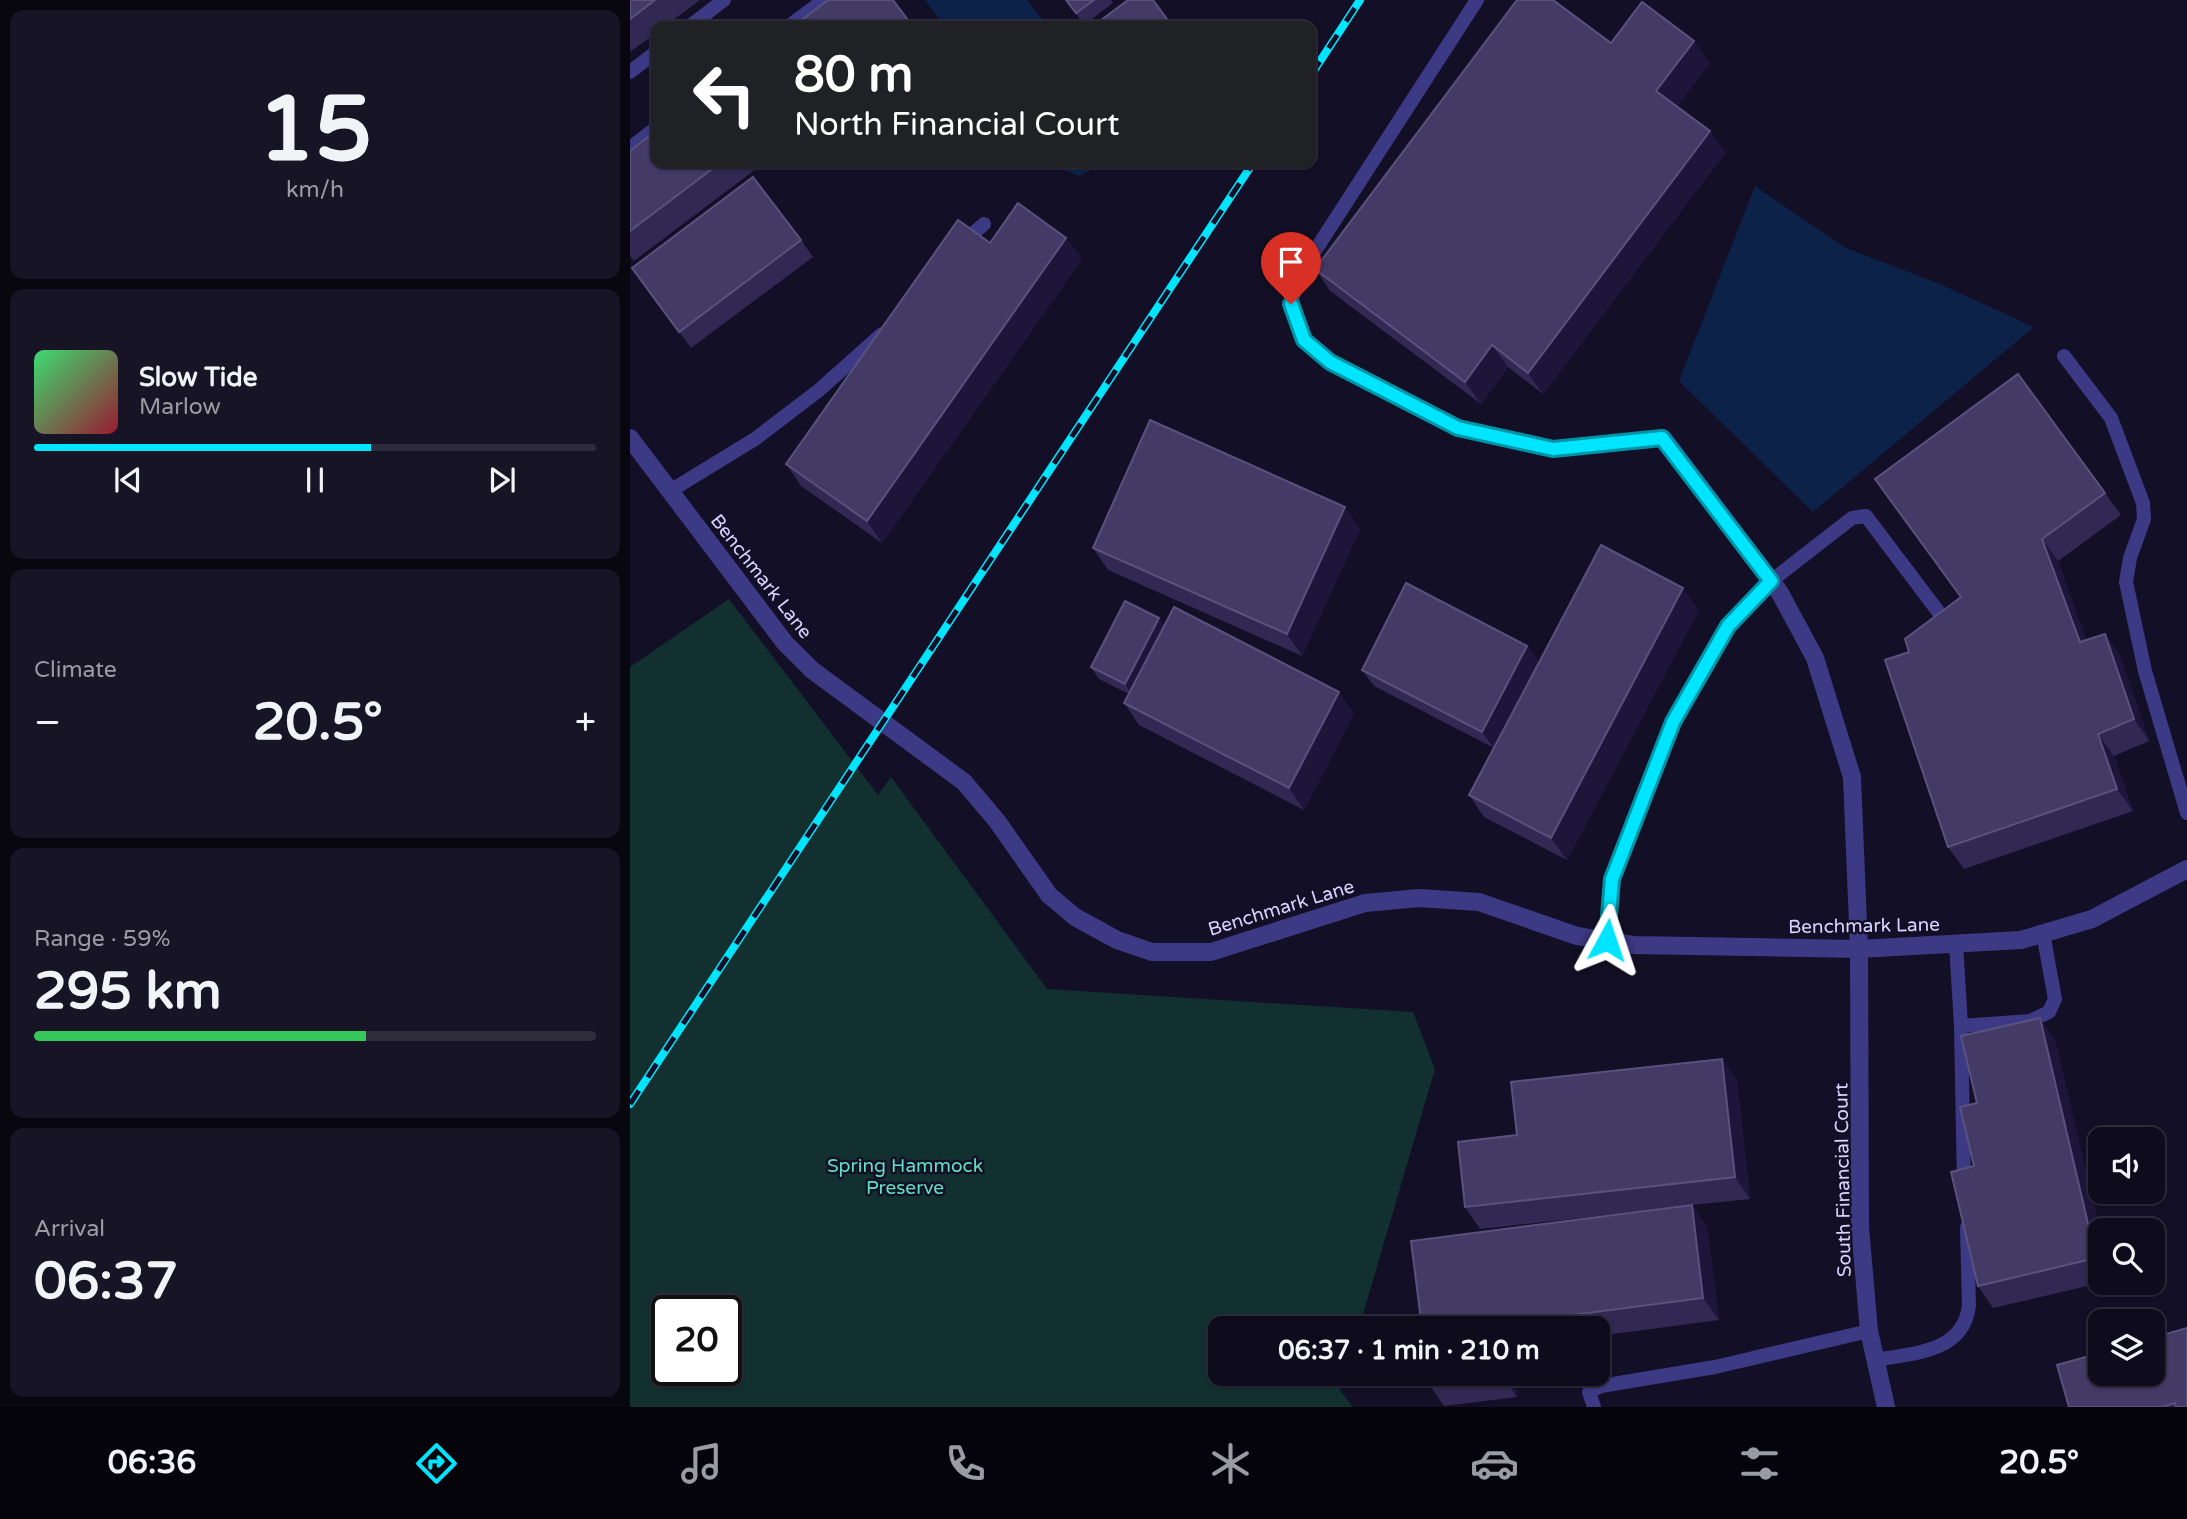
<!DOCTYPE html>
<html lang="en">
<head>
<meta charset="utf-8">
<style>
	body { margin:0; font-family:"Varela Round",sans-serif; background:#171425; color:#f1f3f6; height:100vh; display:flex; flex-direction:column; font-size:26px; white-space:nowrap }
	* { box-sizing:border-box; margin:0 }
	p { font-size:23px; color:#9b9ba3 }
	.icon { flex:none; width:38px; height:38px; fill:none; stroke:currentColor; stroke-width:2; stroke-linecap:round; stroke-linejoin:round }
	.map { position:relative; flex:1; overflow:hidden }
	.panel { display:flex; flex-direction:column; gap:10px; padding:10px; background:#08060f; width:630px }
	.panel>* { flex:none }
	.guide { position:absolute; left:21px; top:21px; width:665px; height:147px; border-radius:14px; box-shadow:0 2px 5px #0004,0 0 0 2px #2e2b3b; background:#202124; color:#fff; overflow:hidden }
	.tools { position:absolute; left:1458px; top:1127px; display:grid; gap:14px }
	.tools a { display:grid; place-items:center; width:77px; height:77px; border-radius:14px; background:#0e0b1c; box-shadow:0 2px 5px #0004,0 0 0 2px #2e2b3b; font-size:35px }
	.speed { position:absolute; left:21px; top:1295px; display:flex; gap:14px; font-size:35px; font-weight:700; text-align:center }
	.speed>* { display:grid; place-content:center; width:91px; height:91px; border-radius:50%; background:#0e0b1c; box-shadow:0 2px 5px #0004,0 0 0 2px #2e2b3b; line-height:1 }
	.speed .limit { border:4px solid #111; border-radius:10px; background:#fff; color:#111 }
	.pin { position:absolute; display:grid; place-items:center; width:60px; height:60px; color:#fff; margin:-72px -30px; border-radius:50% 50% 50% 0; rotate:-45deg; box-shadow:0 0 7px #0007 }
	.pin .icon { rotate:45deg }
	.me { position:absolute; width:77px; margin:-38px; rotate:5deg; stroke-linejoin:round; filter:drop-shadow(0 0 5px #0008) }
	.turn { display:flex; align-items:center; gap:24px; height:147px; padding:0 28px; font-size:32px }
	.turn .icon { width:91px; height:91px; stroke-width:2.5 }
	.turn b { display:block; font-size:49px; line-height:60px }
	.big { font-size:52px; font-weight:800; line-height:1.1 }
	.panel .widget { flex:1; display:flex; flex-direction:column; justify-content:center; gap:10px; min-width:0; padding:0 24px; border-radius:14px; background:#171425 }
	.panel .dial { align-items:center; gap:0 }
	.dial b { font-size:91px; line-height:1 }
	.song { display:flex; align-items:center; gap:21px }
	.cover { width:84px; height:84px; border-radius:10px; background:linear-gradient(135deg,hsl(140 70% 55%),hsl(350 70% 35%)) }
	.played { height:7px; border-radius:4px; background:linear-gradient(90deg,#00e5ff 60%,#2e2b3b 60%) }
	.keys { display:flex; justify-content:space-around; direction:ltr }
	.heat { display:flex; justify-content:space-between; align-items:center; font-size:38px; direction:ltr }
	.charge { height:10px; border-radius:5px; background:linear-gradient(90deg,#34c759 59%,#2e2b3b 0) }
	.trip { position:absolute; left:578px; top:1316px; width:402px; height:70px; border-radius:14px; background:#0e0b1c; box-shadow:0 2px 5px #0004,0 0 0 2px #2e2b3b; font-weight:800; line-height:70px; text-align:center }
	.dock { display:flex; height:112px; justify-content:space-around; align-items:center; background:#06040b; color:#9b9ba3 }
	.dock .icon { width:49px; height:49px }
	.dock .active { color:#00e5ff }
	.dock b { font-size:32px; color:#f1f3f6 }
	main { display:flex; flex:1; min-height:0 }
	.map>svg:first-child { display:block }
	.green { fill:#12302f; fill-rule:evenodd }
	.water { fill:#0c2248 }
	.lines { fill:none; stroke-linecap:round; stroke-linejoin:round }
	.lane { stroke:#3d3a85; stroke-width:14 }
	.street { stroke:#3d3a85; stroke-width:18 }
	.rail-casing { stroke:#00e5ff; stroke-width:8 }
	.rail { stroke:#130f26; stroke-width:5; stroke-dasharray:16; stroke-linecap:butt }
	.wall { fill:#312854 }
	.shaded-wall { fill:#1d163a }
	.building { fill:#433a66; stroke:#5a527e; stroke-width:2 }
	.route-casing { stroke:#0095a6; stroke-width:18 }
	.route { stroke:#00e5ff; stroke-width:12 }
	.labels { text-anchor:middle; stroke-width:5; stroke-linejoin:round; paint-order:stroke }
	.street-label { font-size:19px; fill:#d9d4ff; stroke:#130f26 }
	.park-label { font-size:19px; fill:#5fe0c0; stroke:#130f26 }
</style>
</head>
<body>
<main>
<section class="panel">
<div class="widget dial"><b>15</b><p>km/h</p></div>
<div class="widget">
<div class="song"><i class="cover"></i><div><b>Slow Tide</b><p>Marlow</p></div></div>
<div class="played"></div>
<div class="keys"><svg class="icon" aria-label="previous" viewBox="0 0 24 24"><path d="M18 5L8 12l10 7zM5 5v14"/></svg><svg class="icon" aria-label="pause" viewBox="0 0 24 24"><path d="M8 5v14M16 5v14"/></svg><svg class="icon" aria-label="next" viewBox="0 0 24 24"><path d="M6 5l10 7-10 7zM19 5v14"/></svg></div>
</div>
<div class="widget"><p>Climate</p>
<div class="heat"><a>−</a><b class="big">20.5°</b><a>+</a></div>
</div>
<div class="widget"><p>Range · 59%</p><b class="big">295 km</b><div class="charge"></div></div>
<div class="widget"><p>Arrival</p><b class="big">06:37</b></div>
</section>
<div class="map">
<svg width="1557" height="1407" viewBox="0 0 1557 1407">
	<rect width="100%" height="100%" fill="#130f26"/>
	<path class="green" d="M99 599 248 795 261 777 417 989 783 1012 805 1069 729 1328H590V1374H715L710 1390 723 1407H0V667ZM37 1311H96V1370H37Z"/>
	<path class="water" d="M295 0H397L418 26H314Z
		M418 163H475L449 176Z
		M1125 186 1214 247 1312 285 1404 327 1183 512 1049 381Z"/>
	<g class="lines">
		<path class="lane" d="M847 0 670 274 661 304 674 340 700 362 828 428 923 449 1033 438
			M60 26 94 0
			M159 26 194 0
			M0 72 26 52
			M0 148 26 128
			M330 245 354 224
			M1434 356 1481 418 1513 503 1514 519 1500 558 1496 582 1515 671 1557 813
			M40 491 125 439 188 391 252 334
			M977 940 982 879 1043 722 1098 626 1141 581 1222 518 1236 516 1313 618
			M1326 943 1331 1026
			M1334 1186 1331 1026 1400 1021 1419 1012 1425 999 1413 933
			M1245 1360C1283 1353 1333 1353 1339 1306L1337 1227
			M964 1407 959 1392 971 1386 1085 1367 1239 1331"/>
		<path class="street" d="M0 438 155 643 182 670 334 782 367 821 419 895 445 917 487 940 522 952H581L735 903 789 898 849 902 947 936 1003 945 1229 949 1391 940 1462 919 1557 869
			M1033 438 1150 593 1185 658 1222 777 1229 949 1230 1227 1239 1331 1256 1407"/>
		<g class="rail-casing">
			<path id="rail" d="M681 75 730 0
				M0 1104 623 163"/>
		</g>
		<use href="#rail" class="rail"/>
	</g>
	<path class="wall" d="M0 0H70L35 26H26V33L0 52Z
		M263 0 282 26H164Z
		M436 0H481L483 3 454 25Z
		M981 43 1080 63 1047 106 1080 131 1095 153 913 394 878 367 851 404 700 291 685 269Z
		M0 151 26 163H134L4 261 0 256Z
		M436 238 452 259 252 543 171 486 156 464 360 243Z
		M171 240 183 257 61 348 2 268Z
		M1245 479 1475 493 1491 515 1428 561 1456 640 1475 634 1490 656 1519 741 1484 756 1503 811 1334 869 1318 847 1279 652 1331 597Z
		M715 507 730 529 672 656 478 570 463 548Z
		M1069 610 937 860 854 817 839 795 864 748 744 686 732 670 897 646 909 662Z
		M529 618 534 626 709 692 724 714 674 810 509 725 494 703 499 694 469 679 461 667Z
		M1410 1018 1425 1040 1470 1232V1283L1363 1308 1348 1286 1344 1166 1347 1103Z
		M1092 1059 1107 1081 1120 1199 1062 1205 1077 1227 1089 1320 968 1336V1328H792L1014 1211 850 1229 835 1207 887 1135Z
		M1557 1328V1407H1439Z
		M797 1374H884L887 1397 814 1406 799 1384Z"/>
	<path class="shaded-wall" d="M1064 41 1080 63 1042 113 1026 91Z
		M1080 131 1095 153 913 394 898 373Z
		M436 238 452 259 252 543 237 521Z
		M862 345 878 367 851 404 835 382Z
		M715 507 730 529 672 656 657 634Z
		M1412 539 1428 561 1465 664 1450 642Z
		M1053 588 1069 610 937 860 921 838Z
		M529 618 537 630 503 696 495 684Z
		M1475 634 1490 656 1519 741 1504 719Z
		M897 646 909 662 864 748 852 732Z
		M709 692 724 714 674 810 659 788Z
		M1468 734 1484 756 1503 811 1487 789Z
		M1410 1018 1425 1040 1470 1232V1264L1466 1258Z
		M1092 1059 1107 1081 1120 1199 1105 1177Z
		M1062 1205 1077 1227 1089 1320 1073 1298Z
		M872 1374H884L887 1397 872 1375Z"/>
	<path class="building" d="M0 0H25L0 19Z
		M198 0H263L278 20 269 26H164Z
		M436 0H464L446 13Z
		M498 0H523L542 26H470L467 23Z
		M887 0H923L981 43 1012 2 1064 41 1026 91 1080 131 898 373 862 345 835 382 685 269Z
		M26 131V163H90L0 231V151Z
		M123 177 171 240 49 332 2 268Z
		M388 203 436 238 237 521 156 464 328 220 360 243Z
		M1388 374 1475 493 1412 539 1450 642 1475 634 1504 719 1468 734 1487 789 1318 847 1255 660 1279 652 1275 639 1331 597 1245 479Z
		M520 420 715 507 657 634 463 548Z
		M971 545 1053 588 921 838 839 795Z
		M776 583 897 646 852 732 732 670Z
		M495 601 529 618 495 684 461 667Z
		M544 607 709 692 659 788 494 703Z
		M1410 1018 1466 1258 1348 1286 1321 1172 1344 1166 1330 1107 1347 1103 1331 1036Z
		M1092 1059 1105 1177 835 1207 828 1142 887 1135 881 1082Z
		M1062 1205 1073 1298 866 1325V1328H792L781 1241Z
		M1557 1328V1407H1546L1545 1403 1532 1407H1439L1427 1365 1470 1353V1374H1522V1338Z
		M797 1374H872V1375L799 1384Z"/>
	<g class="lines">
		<g class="route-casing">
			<path id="route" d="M661 304 674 340 700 362 828 428 923 449 1032 438 1141 581 1098 626 1043 722 982 879 977 940"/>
		</g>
		<use href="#route" class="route"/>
	</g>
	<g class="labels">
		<g class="street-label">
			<text transform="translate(132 576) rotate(52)" y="7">Benchmark Lane</text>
			<text transform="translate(651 907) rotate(-17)" y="7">Benchmark Lane</text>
			<text transform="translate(1234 925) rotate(-1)" y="7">Benchmark Lane</text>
			<text transform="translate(1212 1180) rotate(-91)" y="7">South Financial Court</text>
		</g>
		<g class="park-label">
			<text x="275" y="1172">Spring Hammock<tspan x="275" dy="22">Preserve</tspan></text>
		</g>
	</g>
</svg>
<div class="tools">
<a><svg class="icon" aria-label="sound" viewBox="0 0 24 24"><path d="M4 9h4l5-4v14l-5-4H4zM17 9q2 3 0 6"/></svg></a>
<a><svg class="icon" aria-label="search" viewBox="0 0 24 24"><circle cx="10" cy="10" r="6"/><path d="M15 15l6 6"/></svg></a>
<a><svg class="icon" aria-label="layers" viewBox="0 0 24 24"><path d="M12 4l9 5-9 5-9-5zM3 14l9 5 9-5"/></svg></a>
</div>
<div class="speed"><div class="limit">20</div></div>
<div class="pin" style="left:661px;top:304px;background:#d93025"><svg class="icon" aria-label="arrive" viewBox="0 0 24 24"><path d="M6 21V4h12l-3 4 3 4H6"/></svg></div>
<svg class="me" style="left:977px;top:940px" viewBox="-20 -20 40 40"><path d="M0-17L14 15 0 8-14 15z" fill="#00e5ff" stroke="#fff" stroke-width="4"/></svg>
<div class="trip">06:37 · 1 min · 210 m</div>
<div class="guide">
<div class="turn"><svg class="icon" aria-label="left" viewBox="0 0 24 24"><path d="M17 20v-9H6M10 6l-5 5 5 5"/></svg><div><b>80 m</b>North Financial Court</div></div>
</div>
</div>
</main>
<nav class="dock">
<b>06:36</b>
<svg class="icon active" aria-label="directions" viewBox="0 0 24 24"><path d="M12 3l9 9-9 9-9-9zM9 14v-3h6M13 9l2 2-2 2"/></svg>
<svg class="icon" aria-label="music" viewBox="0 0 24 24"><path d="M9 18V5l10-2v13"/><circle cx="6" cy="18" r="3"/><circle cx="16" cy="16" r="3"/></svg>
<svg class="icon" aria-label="phone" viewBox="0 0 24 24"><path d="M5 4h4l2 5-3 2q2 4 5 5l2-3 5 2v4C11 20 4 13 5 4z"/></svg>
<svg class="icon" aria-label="climate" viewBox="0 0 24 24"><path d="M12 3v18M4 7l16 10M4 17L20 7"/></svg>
<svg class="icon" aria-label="car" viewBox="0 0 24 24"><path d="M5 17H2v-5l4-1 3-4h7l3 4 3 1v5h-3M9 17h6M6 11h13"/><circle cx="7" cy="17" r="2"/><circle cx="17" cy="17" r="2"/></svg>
<svg class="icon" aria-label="filters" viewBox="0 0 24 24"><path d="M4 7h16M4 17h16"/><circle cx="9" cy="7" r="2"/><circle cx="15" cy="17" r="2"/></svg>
<b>20.5°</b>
</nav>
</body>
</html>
